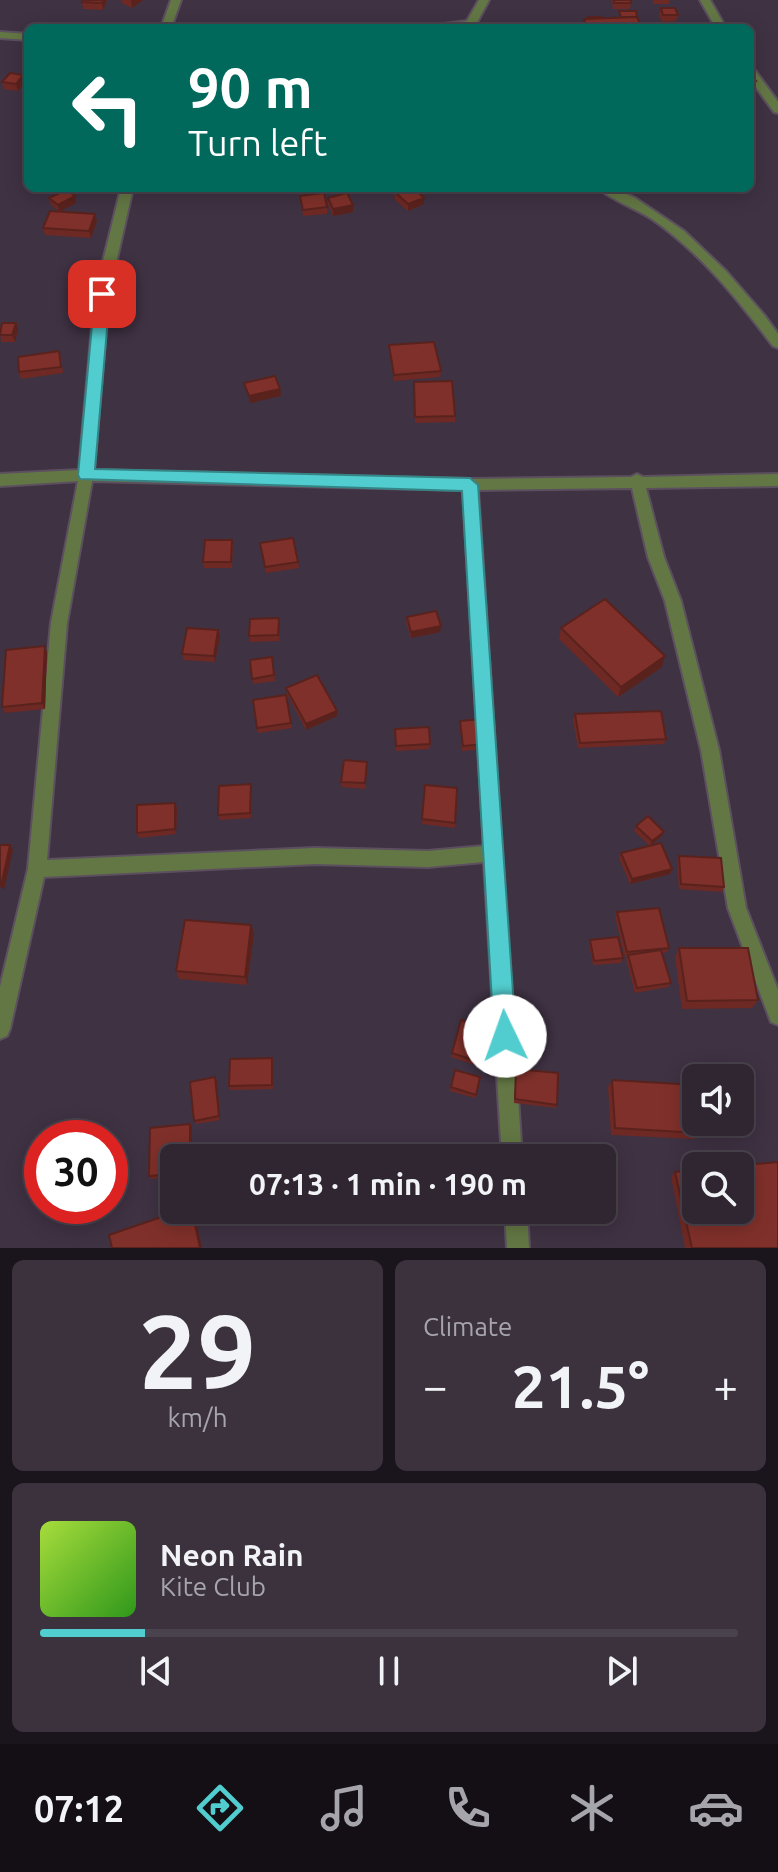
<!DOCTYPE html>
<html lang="en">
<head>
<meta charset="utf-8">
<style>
	body { margin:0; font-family:Ubuntu,sans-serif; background:#3b323e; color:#f1f3f6; height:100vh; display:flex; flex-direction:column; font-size:30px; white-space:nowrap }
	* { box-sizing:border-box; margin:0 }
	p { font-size:26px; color:#a7a5ac }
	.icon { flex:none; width:44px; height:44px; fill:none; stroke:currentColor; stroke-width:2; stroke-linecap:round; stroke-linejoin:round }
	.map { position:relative; height:1248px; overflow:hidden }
	.sheet { display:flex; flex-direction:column; gap:12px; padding:12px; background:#1a151c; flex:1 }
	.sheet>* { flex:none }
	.guide { position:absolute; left:24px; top:24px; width:730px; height:168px; border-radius:12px; box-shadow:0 4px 20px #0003,0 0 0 2px #4a434d; background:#00695c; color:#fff; overflow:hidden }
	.buttons { position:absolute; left:682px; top:1064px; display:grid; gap:16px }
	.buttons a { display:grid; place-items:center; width:72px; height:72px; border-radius:12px; background:#2f2632; box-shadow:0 4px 20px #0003,0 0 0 2px #4a434d; font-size:40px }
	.speed { position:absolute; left:24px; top:1120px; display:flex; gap:16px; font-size:40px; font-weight:700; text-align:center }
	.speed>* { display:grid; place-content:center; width:104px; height:104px; border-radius:50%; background:#2f2632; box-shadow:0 4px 20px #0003,0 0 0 2px #4a434d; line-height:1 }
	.speed .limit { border:12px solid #d22; background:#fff; color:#111 }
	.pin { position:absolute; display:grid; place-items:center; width:68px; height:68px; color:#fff; margin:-34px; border-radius:16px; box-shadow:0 4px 12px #0006 }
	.me { position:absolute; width:88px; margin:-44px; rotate:357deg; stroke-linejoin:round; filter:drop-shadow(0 0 6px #0008) }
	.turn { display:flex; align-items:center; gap:28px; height:168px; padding:0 32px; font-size:36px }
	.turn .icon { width:104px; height:104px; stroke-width:2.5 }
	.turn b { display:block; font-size:56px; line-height:68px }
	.big { font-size:60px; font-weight:600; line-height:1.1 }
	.sheet .card { flex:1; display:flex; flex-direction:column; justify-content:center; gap:12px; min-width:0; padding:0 28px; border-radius:12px; background:#3b323e }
	.sheet .dial { align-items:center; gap:0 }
	.dial b { font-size:104px; line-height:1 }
	.song { display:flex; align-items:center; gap:24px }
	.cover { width:96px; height:96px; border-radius:12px; background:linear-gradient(135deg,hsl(80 70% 55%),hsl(110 70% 35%)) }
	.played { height:8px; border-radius:4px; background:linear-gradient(90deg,#52cdcf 15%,#4a434d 15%) }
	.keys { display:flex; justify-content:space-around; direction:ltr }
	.heat { display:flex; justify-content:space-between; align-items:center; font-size:44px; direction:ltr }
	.sheet .tiles { flex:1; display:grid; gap:12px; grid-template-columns:1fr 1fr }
	.card:last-child { grid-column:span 2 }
	.trip { position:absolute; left:160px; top:1144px; width:456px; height:80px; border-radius:12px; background:#2f2632; box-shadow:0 4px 20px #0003,0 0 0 2px #4a434d; font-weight:600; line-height:80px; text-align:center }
	.tab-bar { display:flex; height:128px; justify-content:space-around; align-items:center; background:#130f14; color:#a7a5ac }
	.tab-bar .icon { width:56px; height:56px }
	.tab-bar .selected { color:#52cdcf }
	.tab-bar b { font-size:36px; color:#f1f3f6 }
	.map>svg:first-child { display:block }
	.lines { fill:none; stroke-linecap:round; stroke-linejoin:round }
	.minor-casing { stroke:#5c505f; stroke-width:4 }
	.minor { fill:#637744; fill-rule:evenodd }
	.wall { fill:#6e2924 }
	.shaded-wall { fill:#5a221d }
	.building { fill:#80302a; stroke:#5a221d; stroke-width:2 }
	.route { fill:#52cdcf; stroke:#358587; stroke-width:2 }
</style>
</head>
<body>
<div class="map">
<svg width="778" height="1248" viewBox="0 0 778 1248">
	<rect width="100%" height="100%" fill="#3f3243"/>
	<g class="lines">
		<g class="minor-casing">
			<path id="minor" d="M171 0H181L171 28H161Z
				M479 0H489L474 28H432L437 25 467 21Z
				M700 0H710L726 28H716Z
				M0 32 28 34V40L0 38Z
				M750 68 754 69 778 102V113L774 112 750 79Z
				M121 188H133L109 294 94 470 470 479 631 477 637 474 643 477 778 474V486L646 488 664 557 681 601 719 750 746 908 778 990V1025L771 1022 728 908 701 750 665 601 648 557 632 488 478 490 522 1158H502L484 862 428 867 315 864 44 877 10 1029 7 1036 0 1039V987L28 869 51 623 78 481 0 486V474L79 470 95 294ZM92 481 463 490 484 846 428 851 315 848 47 860 67 623Z
				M598 188H614L635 198 684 231 726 271 765 316 778 334V348L773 346C738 300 701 253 652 219 635 208 613 201 598 188Z
				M505 1210H527L529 1248H507Z"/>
		</g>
		<use href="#minor" class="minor"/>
	</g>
	<path class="wall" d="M107 0 103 10 83 9 82 2Z
		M122 0H143L132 8 122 3Z
		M612 0H631L630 9H613Z
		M653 0H670L669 4H653Z
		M661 8 678 15 676 21 662 22 659 15Z
		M23 75 25 81 18 91 4 89 2 82Z
		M52 188H74L71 194 76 203 60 211 97 221 91 238 45 235 43 228 59 211 51 205 49 198 58 194H53Z
		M395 192 424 198V204L408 211 394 199Z
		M300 196 327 207V214L303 216Z
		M328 198 353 205V212L333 216 328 204Z
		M16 323 18 329 15 342H1L0 329Z
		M389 345 441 371 440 377 394 381Z
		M61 357 63 373 21 379 19 372Z
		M414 382 455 416V422L415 423Z
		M232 540 233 546 232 568H204L203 562Z
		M260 543 298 562 299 568 266 573Z
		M407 617 440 632 411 638 406 623Z
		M279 624V641L250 642 249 636Z
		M561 628 662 667 618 697 559 639Z
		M218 630 220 636 215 662 184 660 182 654Z
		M45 646 47 652 45 709 5 713 2 707Z
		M272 657 275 681 253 684 250 660Z
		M286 688 337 716 306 730 287 694Z
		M286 695 292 728 258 733 253 700Z
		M575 714 666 739 664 744 578 748 573 720Z
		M460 721 487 744 486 749 462 751Z
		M395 729 430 744V749L396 751Z
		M367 767 365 789 342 787 341 782Z
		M425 785 457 788 455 828 422 824Z
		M252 790 251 818 220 820 218 815Z
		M175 803 177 808 176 834 139 838 137 833Z
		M636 826 661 837 650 846 672 869 670 874 630 884 619 858 621 853 650 846 634 831Z
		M679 856 724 887 722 892 679 889 677 861Z
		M617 912 669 948 667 952 662 953 671 983 668 987 635 993 626 959 627 956 625 957 615 917Z
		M251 925 254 933 247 985 179 979 176 971Z
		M590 940 623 958 621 963 593 965 589 944Z
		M679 948 758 1000 752 1008 682 1009 675 957Z
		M485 1028 475 1065 451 1057 452 1053Z
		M273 1062V1089L230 1090 229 1086Z
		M516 1069 557 1105 556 1108 514 1103Z
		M455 1070 480 1077 475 1098 450 1091Z
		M612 1080 700 1133 695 1139 611 1135 608 1087Z
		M217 1081 220 1120 196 1124 194 1121Z
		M190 1124 192 1127 174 1158V1177L152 1179 149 1176Z
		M675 1172 778 1248H685L671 1177Z"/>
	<path class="shaded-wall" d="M103 0H107L103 10 102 3Z
		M132 0H143L132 8 131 1Z
		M23 75 25 81 18 91 16 84Z
		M756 81 754 88 750 90V84Z
		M75 196 76 203 59 212 58 205Z
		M424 198V204L408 211V204Z
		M353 205V212L333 216V209Z
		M95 214 97 221 91 238 89 231Z
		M16 323 18 329 15 342 12 335Z
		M280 389 281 396 250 403 249 396Z
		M441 626 440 632 411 638V632Z
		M218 630 220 636 215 662 214 656Z
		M45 646 47 652 45 709 42 703Z
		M665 656 662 667 618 697 621 687Z
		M337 711V716L306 730V724Z
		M175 803 177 808 176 834 175 829Z
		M664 832 661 837 650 846 652 841Z
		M10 845 13 850 4 890 1 886Z
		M672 869 670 874 630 884 632 879Z
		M251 925 254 933 247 985 245 977Z
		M215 1077 217 1081 220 1120 219 1116Z
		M190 1124 192 1127 191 1158H190Z
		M192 1210 194 1212 202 1248H200Z"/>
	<path class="building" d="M83 0H103L102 3 82 2Z
		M614 0H631V3H614Z
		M661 8H675L678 15H663Z
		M619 11H636L637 17H621Z
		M588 17H601L602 18 588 19Z
		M637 17 642 28H587L584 19Z
		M10 73 23 75 16 84 2 82Z
		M750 76 756 81 750 84Z
		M403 188H414L424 198 408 204 395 192Z
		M66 190 75 196 58 205 49 198Z
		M324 193 327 207 303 210 300 196Z
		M347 193 353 205 333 209 328 198Z
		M50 211 95 214 89 231 43 228Z
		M2 323H16L12 335H0Z
		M434 342 441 371 394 375 389 345Z
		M59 351 61 367 19 372 18 357Z
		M275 376 280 389 249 396 244 383Z
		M452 381 455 416 415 417 414 382Z
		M293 538 298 562 265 567 260 543Z
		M205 540H232L231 562H203Z
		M605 599 665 656 621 687 561 628Z
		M436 611 441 626 411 632 407 617Z
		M279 618 278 635 249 636 250 619Z
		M187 628 218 630 214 656 182 654Z
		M45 646 42 703 2 707 6 650Z
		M272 657 274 675 252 679 250 660Z
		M317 675 337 711 306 724 286 688Z
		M286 695 291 723 257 728 253 700Z
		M661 711 666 739 580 743 575 714Z
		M483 719 487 744 463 746 460 721Z
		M429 727 430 744 396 746 395 729Z
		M344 760 367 762 365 783 341 782Z
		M251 784 250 813 218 815 219 786Z
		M425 785 457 788 455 823 422 819Z
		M175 803V829L137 833V805Z
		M648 816 664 832 652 841 636 826Z
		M661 843 672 869 632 879 621 853Z
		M0 845H10L1 886 0 885Z
		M679 856 721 858 724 887 681 884Z
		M659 908 669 948 627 952 617 912Z
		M185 920 251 925 245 977 176 971Z
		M618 937 623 958 594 961 590 940Z
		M679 948H748L758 1000 687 1001Z
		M661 950 671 983 637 988 628 955Z
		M461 1020 485 1028 476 1061 452 1053Z
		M272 1058V1085L229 1086 230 1059Z
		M516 1069 558 1073 557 1105 515 1099Z
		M455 1070 480 1077 476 1095 451 1087Z
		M215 1077 219 1116 194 1121 190 1082Z
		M612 1080 695 1085 696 1122H699L700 1133 615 1128Z
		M190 1124V1158H174V1174L149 1176 150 1128Z
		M778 1162V1248H692L675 1172 696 1170V1210H740V1166H737Z
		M182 1210H192L200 1248H112L109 1235Z"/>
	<path class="route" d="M102 289 110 294 95 469 470 478 478 485 516 1036 513 1044 505 1047 497 1044 494 1036 462 491 80 479 78 475 95 294Z"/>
</svg>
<div class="buttons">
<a><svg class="icon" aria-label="sound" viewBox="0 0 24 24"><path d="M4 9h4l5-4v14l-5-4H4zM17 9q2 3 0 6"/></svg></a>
<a><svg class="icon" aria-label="search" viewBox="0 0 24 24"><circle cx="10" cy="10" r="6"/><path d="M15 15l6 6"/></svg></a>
</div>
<div class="speed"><div class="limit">30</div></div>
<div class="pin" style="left:102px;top:294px;background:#d93025"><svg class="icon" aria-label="arrive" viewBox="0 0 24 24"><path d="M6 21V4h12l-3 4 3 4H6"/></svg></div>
<svg class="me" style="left:505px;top:1036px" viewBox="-20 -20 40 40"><circle r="19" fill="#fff"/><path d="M0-13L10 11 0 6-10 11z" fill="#52cdcf"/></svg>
<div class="trip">07:13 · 1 min · 190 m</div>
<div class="guide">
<div class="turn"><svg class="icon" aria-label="left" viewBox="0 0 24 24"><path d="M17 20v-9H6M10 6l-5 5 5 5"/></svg><div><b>90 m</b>Turn left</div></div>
</div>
</div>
<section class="sheet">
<div class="tiles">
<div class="card dial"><b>29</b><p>km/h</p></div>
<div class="card"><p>Climate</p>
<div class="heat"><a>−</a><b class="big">21.5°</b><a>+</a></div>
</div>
<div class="card">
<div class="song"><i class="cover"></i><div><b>Neon Rain</b><p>Kite Club</p></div></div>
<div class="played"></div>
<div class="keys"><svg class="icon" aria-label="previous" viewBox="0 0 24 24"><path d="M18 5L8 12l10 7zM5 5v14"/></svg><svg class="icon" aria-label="pause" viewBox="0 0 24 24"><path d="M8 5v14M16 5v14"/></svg><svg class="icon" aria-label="next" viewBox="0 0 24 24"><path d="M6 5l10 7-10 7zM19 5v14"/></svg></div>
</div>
</div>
</section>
<nav class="tab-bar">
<b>07:12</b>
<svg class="icon selected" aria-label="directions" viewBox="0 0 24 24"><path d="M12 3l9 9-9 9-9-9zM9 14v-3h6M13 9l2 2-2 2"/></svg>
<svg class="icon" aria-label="music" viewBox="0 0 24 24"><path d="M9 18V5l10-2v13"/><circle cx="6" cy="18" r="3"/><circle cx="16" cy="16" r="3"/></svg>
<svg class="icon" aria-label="phone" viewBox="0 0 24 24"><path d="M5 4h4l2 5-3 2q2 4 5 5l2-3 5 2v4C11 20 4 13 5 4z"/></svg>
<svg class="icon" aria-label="climate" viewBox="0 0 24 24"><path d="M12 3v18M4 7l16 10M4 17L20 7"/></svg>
<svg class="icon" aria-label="car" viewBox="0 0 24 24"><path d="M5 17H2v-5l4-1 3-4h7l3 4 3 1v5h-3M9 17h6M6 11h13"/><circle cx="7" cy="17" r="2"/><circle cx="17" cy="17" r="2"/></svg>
</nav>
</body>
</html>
